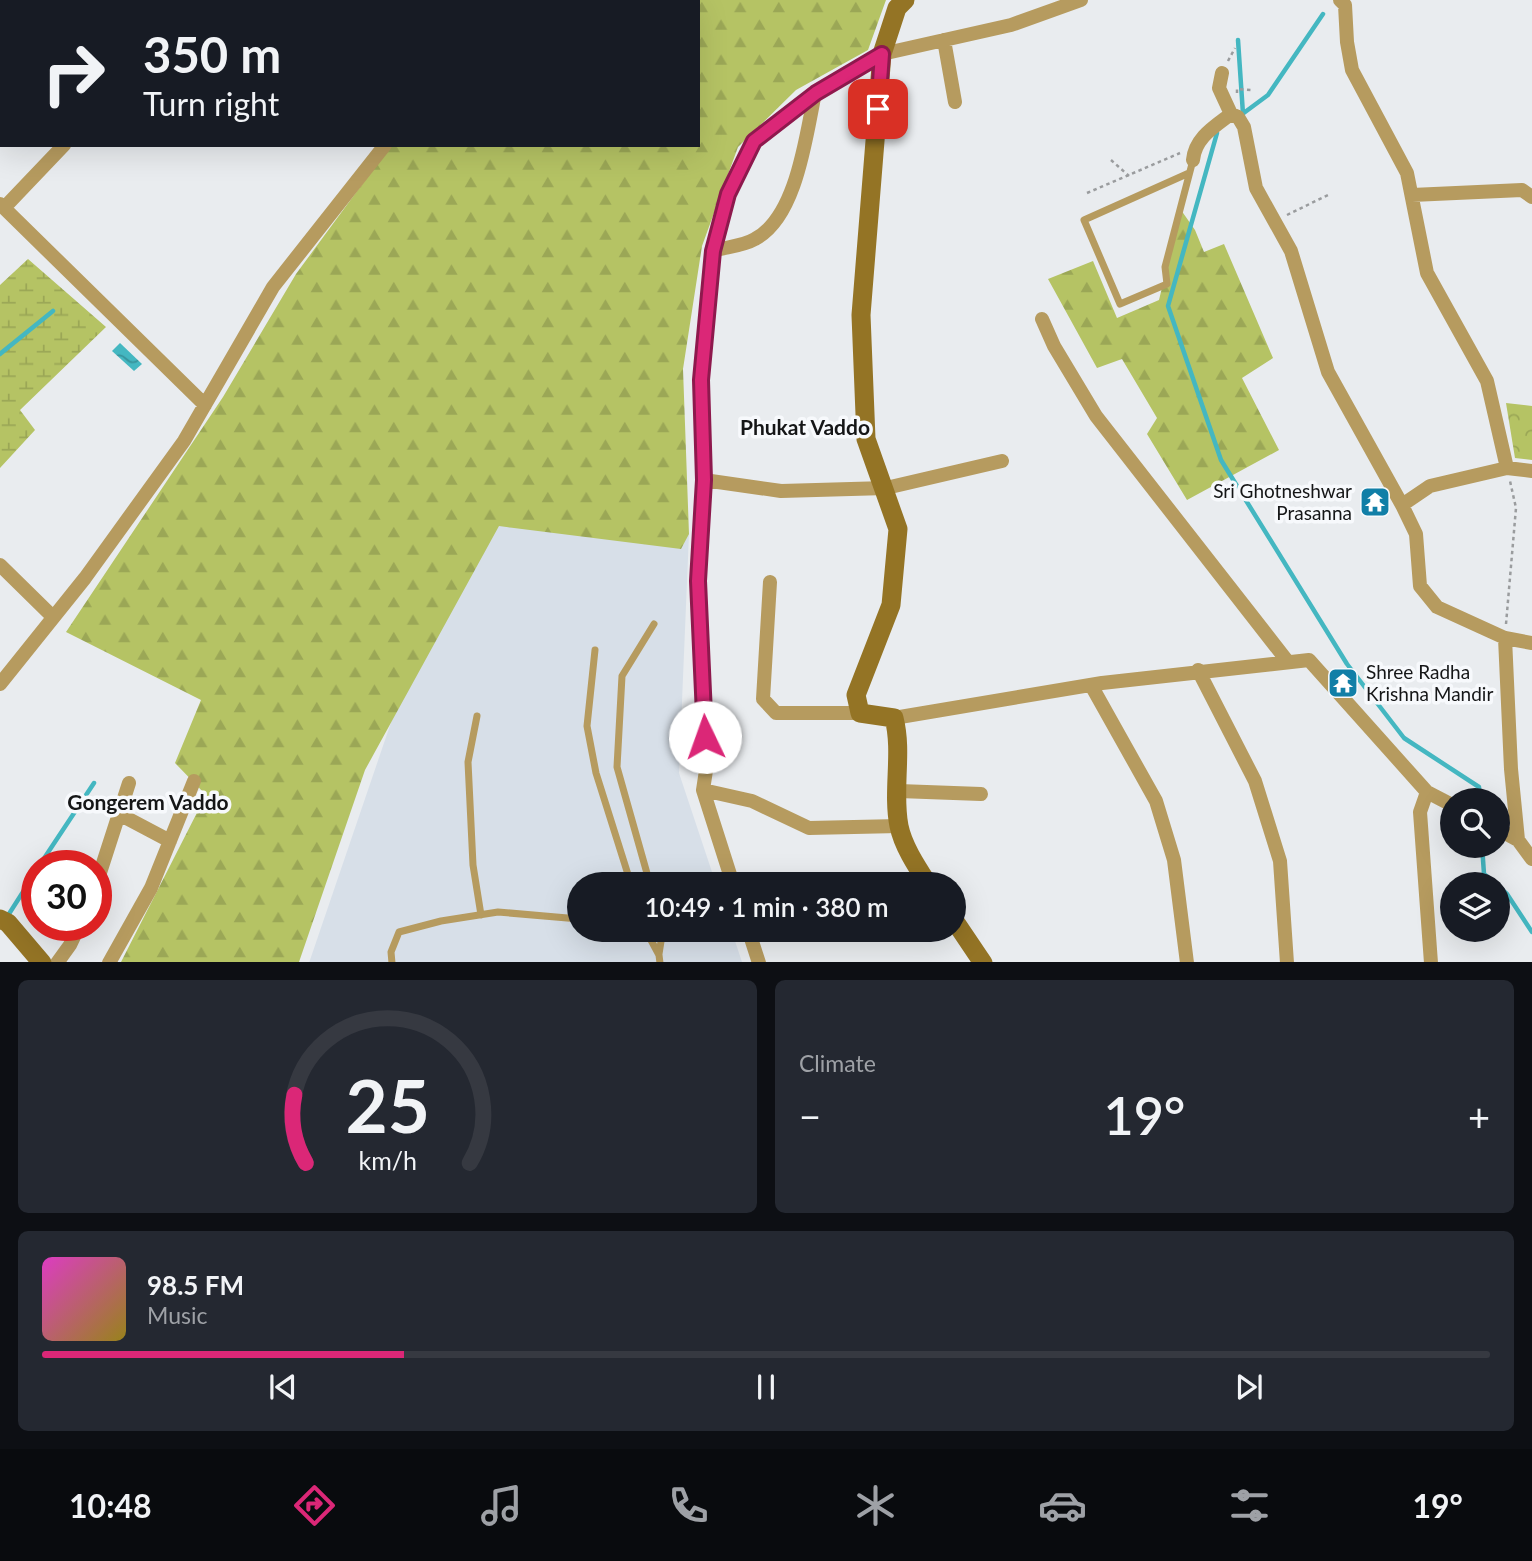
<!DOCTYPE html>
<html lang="en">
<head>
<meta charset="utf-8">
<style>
	body { margin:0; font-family:Lato,sans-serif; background:#242831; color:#f1f3f6; height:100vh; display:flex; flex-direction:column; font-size:26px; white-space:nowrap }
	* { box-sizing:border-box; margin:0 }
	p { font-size:23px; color:#9ea1a6 }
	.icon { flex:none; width:38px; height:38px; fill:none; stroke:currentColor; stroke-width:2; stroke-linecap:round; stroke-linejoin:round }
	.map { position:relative; height:962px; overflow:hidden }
	.sheet { display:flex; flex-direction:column; gap:18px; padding:18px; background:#0d0f14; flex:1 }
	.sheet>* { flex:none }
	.banner { position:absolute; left:0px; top:0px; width:700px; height:147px; box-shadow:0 7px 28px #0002; background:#171b24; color:#f1f3f6; overflow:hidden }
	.fabs { position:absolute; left:1440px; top:788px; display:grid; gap:14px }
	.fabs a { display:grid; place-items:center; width:70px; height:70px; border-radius:50%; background:#171b24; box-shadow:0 7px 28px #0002; font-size:35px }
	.speed { position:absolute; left:21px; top:850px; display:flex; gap:14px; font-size:35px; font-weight:700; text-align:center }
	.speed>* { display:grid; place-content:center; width:91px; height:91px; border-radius:50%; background:#171b24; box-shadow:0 7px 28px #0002; line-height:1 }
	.speed .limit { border:10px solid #d22; background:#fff; color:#111 }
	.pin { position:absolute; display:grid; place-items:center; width:60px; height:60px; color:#fff; margin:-30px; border-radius:14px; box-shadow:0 4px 10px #0006 }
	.me { position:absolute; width:77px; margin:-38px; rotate:357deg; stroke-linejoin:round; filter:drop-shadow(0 0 5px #0008) }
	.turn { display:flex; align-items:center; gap:24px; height:147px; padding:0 28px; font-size:32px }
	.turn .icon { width:91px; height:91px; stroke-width:2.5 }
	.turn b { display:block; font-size:49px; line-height:60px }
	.big { font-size:52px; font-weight:600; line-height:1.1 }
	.sheet .tile { flex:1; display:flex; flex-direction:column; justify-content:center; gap:10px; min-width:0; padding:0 24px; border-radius:10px; background:#242831 }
	.sheet .dial { align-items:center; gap:0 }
	.dial svg { height:182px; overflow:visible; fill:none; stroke:#363941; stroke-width:7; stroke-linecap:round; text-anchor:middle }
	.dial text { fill:#f1f3f6; stroke:none }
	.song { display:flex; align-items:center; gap:21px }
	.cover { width:84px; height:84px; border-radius:10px; background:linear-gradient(135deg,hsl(310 70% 55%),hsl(50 70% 35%)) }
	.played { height:7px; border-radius:4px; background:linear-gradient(90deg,#db2777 25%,#363941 25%) }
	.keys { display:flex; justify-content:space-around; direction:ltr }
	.heat { display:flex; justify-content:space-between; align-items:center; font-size:38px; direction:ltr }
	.sheet .tiles { flex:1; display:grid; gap:18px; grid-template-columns:1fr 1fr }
	.tile:last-child { grid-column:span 2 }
	.trip { position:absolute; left:567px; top:872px; width:399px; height:70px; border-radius:35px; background:#171b24; box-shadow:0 7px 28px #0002; font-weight:600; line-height:70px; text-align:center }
	.tabs { display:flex; height:112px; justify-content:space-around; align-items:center; background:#090b0e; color:#9ea1a6 }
	.tabs .icon { width:49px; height:49px }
	.tabs .active { color:#db2777 }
	.tabs b { font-size:32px; color:#f1f3f6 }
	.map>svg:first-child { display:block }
	.built { fill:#d7dfe8 }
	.forest { fill:url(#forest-firs) }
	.wetland { fill:url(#wetland-marsh) }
	.park { fill:url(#park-crowns) }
	.water { fill:url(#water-waves) }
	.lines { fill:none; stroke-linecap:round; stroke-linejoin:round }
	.stream { stroke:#44b7c1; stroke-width:4.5 }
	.path { stroke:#9a9c9e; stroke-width:2.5; stroke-dasharray:3.5 3.5; stroke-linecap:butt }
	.lane { stroke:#b69b5f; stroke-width:7 }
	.street { stroke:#b69b5f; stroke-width:14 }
	.secondary { stroke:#947425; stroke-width:19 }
	.route-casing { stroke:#8e194d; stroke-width:18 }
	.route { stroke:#db2777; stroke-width:12 }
	.labels { text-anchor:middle; stroke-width:7; stroke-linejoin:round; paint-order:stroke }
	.poi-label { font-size:19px; fill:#151617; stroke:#f7f9fc; text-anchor:end }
	.neighbourhood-label { font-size:21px; font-weight:bold; fill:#151617; stroke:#f7f9fc }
</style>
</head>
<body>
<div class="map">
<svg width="1532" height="963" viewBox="0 0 1532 963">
	<defs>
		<pattern id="forest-firs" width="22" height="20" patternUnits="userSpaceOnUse" patternTransform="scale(1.75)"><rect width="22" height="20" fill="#b5c364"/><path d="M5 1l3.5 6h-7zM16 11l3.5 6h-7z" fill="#9ba756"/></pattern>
		<pattern id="wetland-marsh" width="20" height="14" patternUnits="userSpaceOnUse" patternTransform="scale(1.75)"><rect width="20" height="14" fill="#b5c364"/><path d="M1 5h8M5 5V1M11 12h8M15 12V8" fill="none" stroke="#9ba756"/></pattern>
		<pattern id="park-crowns" width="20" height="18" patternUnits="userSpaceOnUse" patternTransform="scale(1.75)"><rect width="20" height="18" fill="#b5c364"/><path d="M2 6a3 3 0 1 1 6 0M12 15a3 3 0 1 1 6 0" fill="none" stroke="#9ba756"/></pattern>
		<pattern id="water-waves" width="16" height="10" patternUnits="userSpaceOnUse" patternTransform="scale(1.75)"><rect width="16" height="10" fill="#44b7c1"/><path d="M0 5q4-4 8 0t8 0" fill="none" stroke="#38949c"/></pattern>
	</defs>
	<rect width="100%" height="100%" fill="#e9ecef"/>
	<path class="built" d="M639 503 689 534 679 773 716 884H579V929H731L742 962 309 963 414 655 481 509Z"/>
	<path class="forest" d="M525 0H886L868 50 796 90 738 147 702 246 683 369 689 534 681 549 499 526 365 770 299 962H121L206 795 175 763 201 700 66 632 223 397 296 274 391 145H698V2Z
		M1181 210 1195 230 1204 252 1224 244 1273 358 1242 378 1279 450 1187 500 1147 434 1157 418 1122 359 1097 368 1048 279 1093 261 1117 318 1159 300Z"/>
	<path class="wetland" d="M28 259 106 327 20 410 35 430 0 468V285Z"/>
	<path class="park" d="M1506 403 1532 406V460L1515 458Z"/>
	<path class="water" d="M120 343 142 364 134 371 112 351Z"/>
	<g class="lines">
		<path class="stream" d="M1238 40 1243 114
			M1241 115 1268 95 1323 14
			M1217 133 1168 306 1221 460 1347 664 1404 738 1479 787 1480 800
			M0 354 53 311
			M1482 845 1484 874 1496 884
			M39 866 94 783
			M1498 886 1507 894 1532 932
			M7 917 37 870"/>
		<path class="path" d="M1228 61 1235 48
			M1237 93V89L1251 90
			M1111 160 1129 176
			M1087 193 1180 153
			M1287 215 1330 194
			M1506 624 1516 508 1510 481"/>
		<path class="lane" d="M1189 173 1084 220 1120 304 1167 284 1165 267 1193 160
			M595 650 587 726 596 773 631 884
			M477 716 468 762 473 865 481 915
			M650 884 617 767 622 676 654 624
			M645 929 659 955 660 963
			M659 954 663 929
			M392 963 391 952 399 932 441 921 498 912 579 919"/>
		<path class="street" d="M1340 0 1345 5 1347 42 1352 70 1407 173 1427 273 1487 381 1507 468 1430 486 1402 505 1416 534 1420 586 1437 607 1505 638 1532 643
			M202 2 204 0
			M484 2 485 0
			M944 40 955 102
			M1222 73 1219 88 1231 114
			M1193 160C1195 138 1214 127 1231 114L1238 117 1244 127 1256 188 1291 251 1328 372 1402 505
			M1412 195 1522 190 1532 197
			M0 204 205 405
			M4 208 64 145
			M713 251C726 247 743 246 755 239 797 217 806 135 815 93
			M1042 319 1054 346 1096 416 1288 662
			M1507 468 1532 471
			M704 480 781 491 886 488 1002 461
			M0 565 53 617
			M770 582 763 699 776 713H860
			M1505 638 1511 769 1518 840 1532 859
			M1198 670 1255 781 1280 861 1287 963
			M0 684 85 578 184 441 273 287 385 145
			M1091 685 1156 801 1174 860 1187 963
			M894 718 1102 683 1309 660 1427 792 1452 805
			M703 790 733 884
			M899 791 981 794
			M1427 792 1420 812 1431 963
			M119 814 170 841
			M899 826 809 828 752 801 703 790 707 764 698 581 704 480 701 380 713 251 728 194 754 141 815 93 882 54 1011 25 1081 0
			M1498 829 1518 840
			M96 885 129 783
			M748 929 759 963
			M57 963 70 945 79 926
			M109 963 151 888 194 781"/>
		<path class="secondary" d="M905 0 897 8 882 54 861 315 866 439 898 529 891 605 856 695 860 713 894 718C903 753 892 790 899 826 903 846 917 867 928 884
			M0 919 8 923 42 963
			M954 920 983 963"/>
	</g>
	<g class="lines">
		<g class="route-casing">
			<path id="route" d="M705 737 698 581 704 480 701 380 713 251 728 194 754 141 816 93 882 54 878 109"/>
		</g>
		<use href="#route" class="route"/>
	</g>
	<defs>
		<g id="temple-square" transform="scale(1.575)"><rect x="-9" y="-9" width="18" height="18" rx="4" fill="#117fa7" stroke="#f7f9fc"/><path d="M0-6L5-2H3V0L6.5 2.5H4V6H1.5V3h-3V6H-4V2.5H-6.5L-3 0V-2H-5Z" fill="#fff"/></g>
	</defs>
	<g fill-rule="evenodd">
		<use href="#temple-square" x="1375" y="502"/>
		<use href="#temple-square" x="1343" y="683"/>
	</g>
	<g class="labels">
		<g class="poi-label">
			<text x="1352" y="498">Sri Ghotneshwar<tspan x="1352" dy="22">Prasanna</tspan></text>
			<text x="1366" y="679" text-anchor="start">Shree Radha<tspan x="1366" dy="22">Krishna Mandir</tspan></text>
		</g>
		<g class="neighbourhood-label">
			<text x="805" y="435">Phukat Vaddo</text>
			<text x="148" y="810">Gongerem Vaddo</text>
		</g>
	</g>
</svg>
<div class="fabs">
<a><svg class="icon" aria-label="search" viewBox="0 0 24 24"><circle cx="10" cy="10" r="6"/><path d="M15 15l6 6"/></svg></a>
<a><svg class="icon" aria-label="layers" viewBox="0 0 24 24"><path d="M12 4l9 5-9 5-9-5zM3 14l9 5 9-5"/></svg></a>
</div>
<div class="speed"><div class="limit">30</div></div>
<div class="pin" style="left:878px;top:109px;background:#d93025"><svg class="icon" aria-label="arrive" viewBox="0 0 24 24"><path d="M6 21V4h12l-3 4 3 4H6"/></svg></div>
<svg class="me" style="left:705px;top:737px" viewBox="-20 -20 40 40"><circle r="19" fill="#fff"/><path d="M0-13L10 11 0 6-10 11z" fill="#db2777"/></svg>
<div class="trip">10:49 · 1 min · 380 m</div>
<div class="banner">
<div class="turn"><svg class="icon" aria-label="right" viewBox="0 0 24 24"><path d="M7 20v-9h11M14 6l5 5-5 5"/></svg><div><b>350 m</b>Turn right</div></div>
</div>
</div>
<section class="sheet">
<div class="tiles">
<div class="tile dial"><svg viewBox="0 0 100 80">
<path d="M14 69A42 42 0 1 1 86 69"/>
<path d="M14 69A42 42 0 0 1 9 39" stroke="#db2777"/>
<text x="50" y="56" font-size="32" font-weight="700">25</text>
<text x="50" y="72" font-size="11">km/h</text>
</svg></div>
<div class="tile"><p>Climate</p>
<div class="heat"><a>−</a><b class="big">19°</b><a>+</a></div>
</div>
<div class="tile">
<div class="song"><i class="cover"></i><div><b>98.5 FM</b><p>Music</p></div></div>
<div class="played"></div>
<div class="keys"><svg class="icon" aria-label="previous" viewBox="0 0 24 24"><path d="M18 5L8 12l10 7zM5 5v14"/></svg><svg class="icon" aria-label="pause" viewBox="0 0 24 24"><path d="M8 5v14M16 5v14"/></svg><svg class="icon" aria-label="next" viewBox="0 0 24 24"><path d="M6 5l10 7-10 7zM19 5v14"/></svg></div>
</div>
</div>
</section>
<nav class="tabs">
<b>10:48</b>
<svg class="icon active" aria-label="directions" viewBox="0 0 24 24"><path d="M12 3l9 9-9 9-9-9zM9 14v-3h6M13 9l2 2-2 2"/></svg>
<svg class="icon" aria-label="music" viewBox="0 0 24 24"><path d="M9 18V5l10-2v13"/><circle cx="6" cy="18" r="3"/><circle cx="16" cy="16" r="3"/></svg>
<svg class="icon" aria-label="phone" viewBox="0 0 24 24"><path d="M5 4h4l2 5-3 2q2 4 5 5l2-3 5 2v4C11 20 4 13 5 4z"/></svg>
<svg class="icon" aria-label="climate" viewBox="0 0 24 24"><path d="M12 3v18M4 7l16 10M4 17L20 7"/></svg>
<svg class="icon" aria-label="car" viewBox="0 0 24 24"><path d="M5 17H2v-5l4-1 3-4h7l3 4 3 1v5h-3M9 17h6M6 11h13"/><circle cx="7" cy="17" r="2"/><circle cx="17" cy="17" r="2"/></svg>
<svg class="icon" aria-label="filters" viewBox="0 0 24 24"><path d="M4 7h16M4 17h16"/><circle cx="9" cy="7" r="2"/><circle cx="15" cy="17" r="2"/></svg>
<b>19°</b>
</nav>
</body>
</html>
